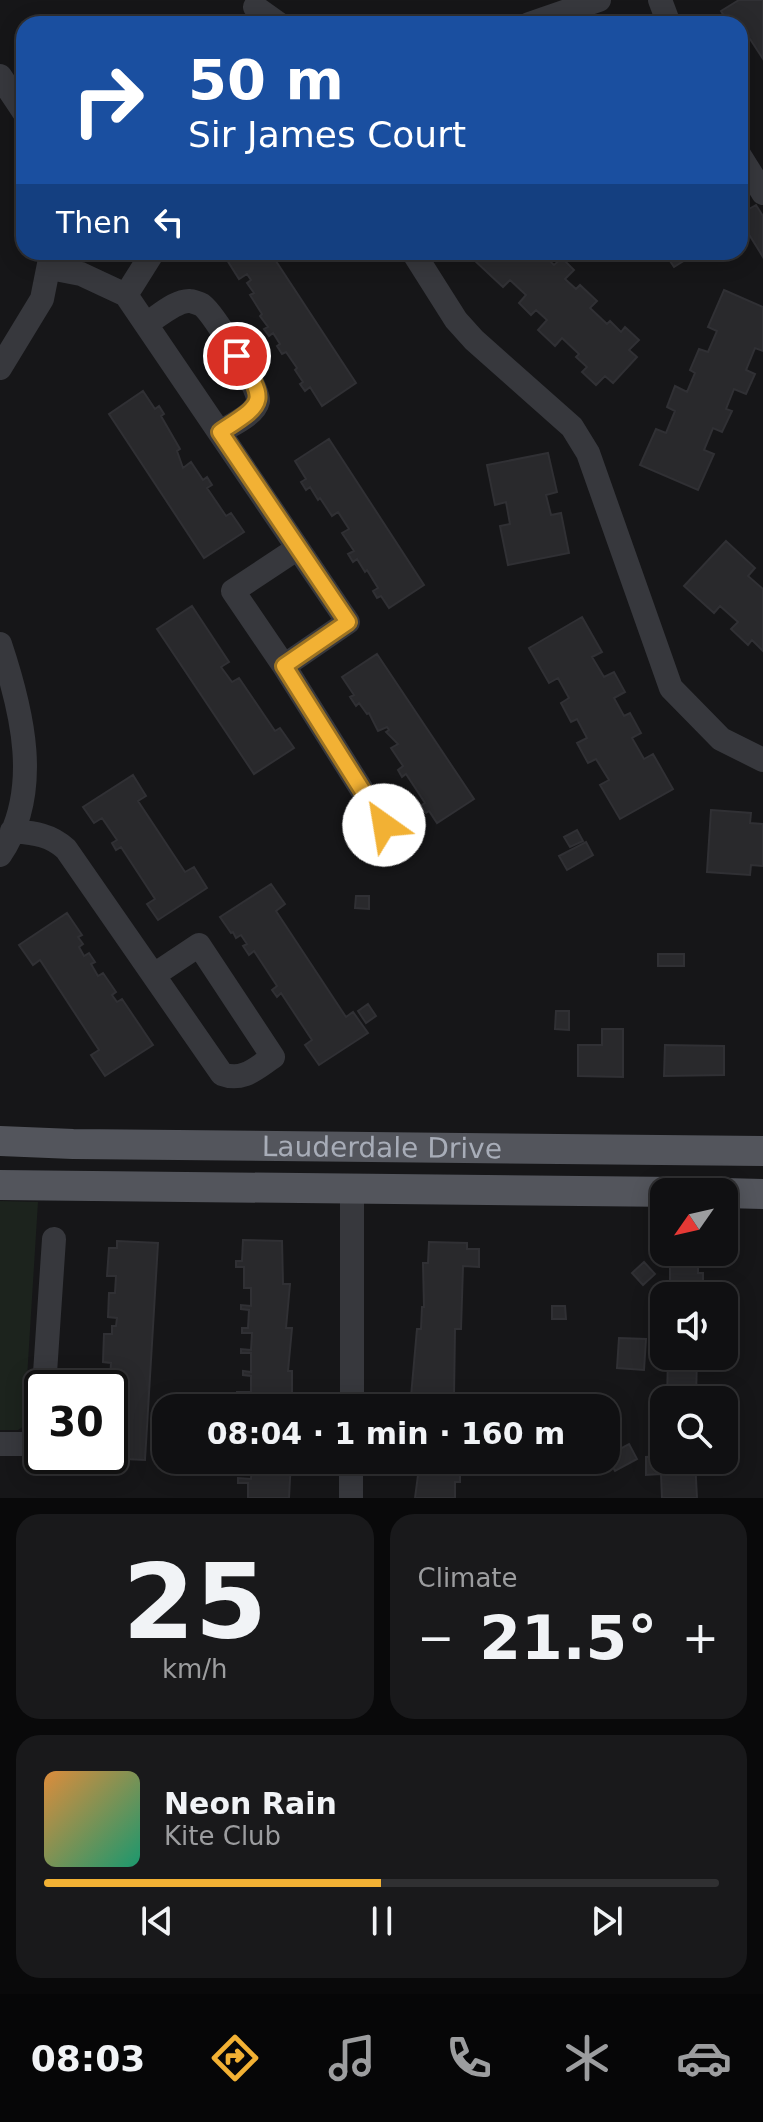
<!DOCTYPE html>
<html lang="en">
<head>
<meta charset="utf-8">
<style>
	body { margin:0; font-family:"DejaVu Sans",sans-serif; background:#19191b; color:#f1f3f6; height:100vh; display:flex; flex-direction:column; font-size:30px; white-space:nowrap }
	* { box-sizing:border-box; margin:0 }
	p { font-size:26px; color:#9c9d9f }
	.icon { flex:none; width:44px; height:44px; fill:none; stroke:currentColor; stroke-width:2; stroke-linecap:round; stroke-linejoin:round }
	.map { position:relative; height:1498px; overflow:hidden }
	.side { display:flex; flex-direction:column; gap:16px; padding:16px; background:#09090a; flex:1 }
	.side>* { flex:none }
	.top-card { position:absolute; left:16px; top:16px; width:732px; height:244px; border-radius:24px; box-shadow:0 4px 20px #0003,0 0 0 2px #303032; background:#1a4fa0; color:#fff; overflow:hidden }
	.needle { width:52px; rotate:236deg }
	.buttons { position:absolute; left:650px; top:1178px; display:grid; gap:16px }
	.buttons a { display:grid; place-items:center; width:88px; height:88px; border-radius:16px; background:#101012; box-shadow:0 4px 20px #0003,0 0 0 2px #303032; font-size:40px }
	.speed { position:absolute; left:24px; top:1370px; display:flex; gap:16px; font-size:40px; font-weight:700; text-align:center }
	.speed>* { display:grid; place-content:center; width:104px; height:104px; border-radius:50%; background:#101012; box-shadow:0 4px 20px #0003,0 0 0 2px #303032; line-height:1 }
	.speed .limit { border:4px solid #111; border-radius:12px; background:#fff; color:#111 }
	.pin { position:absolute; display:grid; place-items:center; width:68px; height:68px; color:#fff; margin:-34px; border:4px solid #fff; border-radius:50%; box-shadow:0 2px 8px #0007 }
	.me { position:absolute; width:88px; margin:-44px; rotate:328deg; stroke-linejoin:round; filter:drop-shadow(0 0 6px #0008) }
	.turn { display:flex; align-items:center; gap:28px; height:168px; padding:0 40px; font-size:36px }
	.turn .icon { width:104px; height:104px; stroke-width:2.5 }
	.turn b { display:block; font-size:56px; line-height:68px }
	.then { display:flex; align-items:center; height:76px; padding:0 40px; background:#0003; gap:16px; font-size:30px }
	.big { font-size:60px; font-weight:600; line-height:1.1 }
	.side .card { flex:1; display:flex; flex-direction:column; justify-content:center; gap:12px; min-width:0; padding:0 28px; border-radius:24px; background:#19191b }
	.side .dial { align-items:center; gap:0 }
	.dial b { font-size:104px; line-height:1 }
	.song { display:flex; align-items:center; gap:24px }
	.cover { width:96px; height:96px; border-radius:12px; background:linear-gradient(135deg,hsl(30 70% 55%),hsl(160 70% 35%)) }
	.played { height:8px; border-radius:4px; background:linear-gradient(90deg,#f2b134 50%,#303032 50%) }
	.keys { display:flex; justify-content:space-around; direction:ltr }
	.heat { display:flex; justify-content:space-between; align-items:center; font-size:44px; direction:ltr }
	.side .tiles { flex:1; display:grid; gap:16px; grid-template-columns:1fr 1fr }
	.card:last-child { grid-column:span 2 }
	.trip { position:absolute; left:152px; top:1394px; width:468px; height:80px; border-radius:24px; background:#101012; box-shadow:0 4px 20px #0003,0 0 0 2px #303032; font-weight:600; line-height:80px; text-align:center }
	.tab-bar { display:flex; height:128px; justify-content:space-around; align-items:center; background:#060607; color:#9c9d9f }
	.tab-bar .icon { width:56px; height:56px }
	.tab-bar .active { color:#f2b134 }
	.tab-bar b { font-size:36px; color:#f1f3f6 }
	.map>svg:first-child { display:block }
	.green { fill:#1c231d }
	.building { fill:#29292c; stroke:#303034; stroke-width:2 }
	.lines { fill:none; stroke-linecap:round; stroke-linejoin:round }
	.minor { stroke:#37383d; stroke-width:24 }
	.major { stroke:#53555c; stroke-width:30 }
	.route-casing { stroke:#9d7322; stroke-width:20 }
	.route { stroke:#f2b134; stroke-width:14 }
	.labels { text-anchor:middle; stroke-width:8; stroke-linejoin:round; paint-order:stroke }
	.street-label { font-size:28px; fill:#a8adb8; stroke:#111113 }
</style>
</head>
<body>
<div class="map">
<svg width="763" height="1498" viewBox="0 0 763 1498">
	<rect width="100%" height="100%" fill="#161618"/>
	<path class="green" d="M0 1201 38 1202 24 1426 18 1430H0Z"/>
	<path class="building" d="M739 0H763V59L750 39 742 44 740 24H729L721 11Z
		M756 205 763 216V257L740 220V214Z
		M239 252H270L356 383 322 406 310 387 305 391 300 384 303 382 295 370 297 368 286 352 282 354 277 346 280 344 273 333 269 336 264 329 268 327 260 316 262 314 250 295 254 293 247 283 251 280 247 274 239 279 227 260Z
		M481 252H540L554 265 562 258 574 270 565 279 576 289 580 285 597 301 590 308 607 324 610 321 621 332 625 327 639 340 629 350 637 357 613 383 605 376 596 385 582 372 587 367 576 357 579 354 562 338 555 346 538 330 547 320 536 310 531 315 519 303 526 295 510 280 503 287 474 260Z
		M664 252H698L674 267Z
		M724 290 763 307V351L755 348 746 370 755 374 746 394 734 389 726 409 732 411 722 432 713 428 704 450 714 454 698 490 640 465 656 429 666 433 675 411 667 407 675 386 687 392 695 373 690 370 699 349 708 352 717 331 708 327Z
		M143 391 155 409 159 406 164 414 161 416 180 449 177 451 183 468 191 462 203 480 207 477 212 485 207 488 226 516 231 513 244 532 204 558 109 414Z
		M329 439 424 585 389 608 381 596 377 598 373 591 378 588 367 570 365 572 357 559 353 562 348 554 354 551 342 533 349 529 338 512 332 516 320 498 318 500 310 487 306 490 301 482 306 479 295 461Z
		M548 453 557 492 546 495 551 515 561 513 569 553 508 565 500 526 510 524 506 502 495 505 487 465Z
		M726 541 755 568 748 576 763 589V651L752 640 748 645 731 629 738 622 720 606 714 613 684 586Z
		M192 606 229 662 221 667 232 682 239 678 275 731 280 728 294 748 254 774 157 629Z
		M582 617 602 652 592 657 604 677 614 672 625 692 614 698 624 716 630 713 641 733 632 738 644 759 653 754 673 789 620 819 600 785 609 780 596 759 588 763 577 743 587 738 577 719 571 722 561 703 569 698 558 678 549 683 529 648Z
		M377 654 474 799 437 823 429 811 426 813 420 806 425 803 406 774 402 777 398 770 403 766 391 748 398 744 386 732 389 730 387 727 378 731 369 713 367 714 359 703 356 706 350 697 354 695 342 677Z
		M133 775 146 796 138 801 185 872 194 867 207 888 158 920 147 904 155 899 121 847 116 850 112 843 117 840 102 818 94 823 83 807Z
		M711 810 751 813 750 823 763 824V866L751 865 750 875 707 872Z
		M577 830 583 841 570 847 564 837Z
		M586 842 593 855 567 870 559 856Z
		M271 884 285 904 276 911 346 1017 353 1012 368 1033 319 1065 305 1045 312 1040 281 993 277 997 272 990 277 986 254 951 249 955 243 946 247 944 241 935 236 938 233 932 231 933 220 917Z
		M356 896H369V909L355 908Z
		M67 913 82 935 78 937 83 944 79 947 84 956 89 953 95 962 91 964 98 976 103 973 116 992 112 995 117 1002 122 999 153 1045 105 1076 91 1055 99 1050 40 960 33 965 19 945Z
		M658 954H684V966H658Z
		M368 1004 376 1016 366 1023 358 1011Z
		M556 1011H569V1030L555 1029Z
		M602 1029H623V1077L578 1076V1045H602Z
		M665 1045 724 1046V1075L664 1076Z
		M243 1240 282 1241 283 1284H290L286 1328H292L288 1371H292V1393H287V1408H246V1399H237V1392H251V1376L243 1375V1371L251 1372V1353H241V1349L251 1350 252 1333H242V1328H248L249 1310 241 1309V1305L251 1306V1288H244V1267H236V1261H242Z
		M117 1241 158 1243 145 1460 104 1458 110 1456 111 1405 110 1388H103L104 1378 110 1379 111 1363 103 1362 104 1334H112V1326H116L117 1318 108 1317 109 1293H115L116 1276H107L109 1248H117Z
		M429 1242 467 1243V1249H479V1267L463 1266 461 1329H455L454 1395H450V1408H410L417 1329H421L422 1307H424L423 1263H428Z
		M670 1252H698V1273H703V1296H664V1314H655L656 1285H670Z
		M644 1262 655 1274 643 1285 632 1273Z
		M552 1306H565L566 1319H552Z
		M619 1338 646 1339 644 1370 617 1368Z
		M668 1356H697L696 1400H667Z
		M629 1444 637 1459 615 1471 607 1456Z
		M664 1456V1460H695L697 1498H662L661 1474 646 1475V1457Z
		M243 1460H291L289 1498H248V1483H238V1478L251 1479 252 1462Z
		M420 1460H460V1482H455V1498H415Z"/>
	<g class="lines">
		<path class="minor" d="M660 0 669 24
			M255 7 279 24
			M529 24 599 0
			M0 76 24 112
			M740 156 763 193
			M413 252 456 320 474 340 572 427 588 453 671 688 721 739 763 760
			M50 268 81 274 126 295 348 622 284 666 384 825
			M126 295 153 252
			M146 324C158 317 176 300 190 301 192 301 200 304 202 305 214 314 260 388 258 401 255 415 231 425 220 432
			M0 368 42 299 51 254
			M0 644C22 710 43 792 0 855
			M284 666 233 591 298 548
			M12 831C33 833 50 834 66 849L222 1074C243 1082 256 1068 273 1057L199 945 154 975
			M44 1388 54 1239
			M352 1408V1189
			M0 1444H29L37 1440 42 1414
			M351 1498V1460"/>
		<g class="major">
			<path id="s1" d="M0 1141 73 1144 763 1151"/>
			<path d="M0 1185 678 1192"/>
			<path d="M724 1193 763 1194"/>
		</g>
	</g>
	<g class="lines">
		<g class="route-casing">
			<path id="route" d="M237 356C269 403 264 403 220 432L348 622 284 666 384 825"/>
		</g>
		<use href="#route" class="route"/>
	</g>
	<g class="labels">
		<g class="street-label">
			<text dy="10" stroke="none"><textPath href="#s1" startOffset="382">Lauderdale Drive</textPath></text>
		</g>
	</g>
</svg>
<div class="buttons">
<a><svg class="needle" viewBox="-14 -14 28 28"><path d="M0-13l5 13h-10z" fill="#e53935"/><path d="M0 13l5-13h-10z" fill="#9c9d9f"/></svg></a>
<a><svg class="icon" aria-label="sound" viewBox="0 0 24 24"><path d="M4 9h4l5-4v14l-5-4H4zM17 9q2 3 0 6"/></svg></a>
<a><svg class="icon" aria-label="search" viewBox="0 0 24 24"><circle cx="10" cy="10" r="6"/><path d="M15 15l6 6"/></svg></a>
</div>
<div class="speed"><div class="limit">30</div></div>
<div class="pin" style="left:237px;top:356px;background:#d93025"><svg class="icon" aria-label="arrive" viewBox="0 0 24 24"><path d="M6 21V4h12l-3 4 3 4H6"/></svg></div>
<svg class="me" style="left:384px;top:825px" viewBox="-20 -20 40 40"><circle r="19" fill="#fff"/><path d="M0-13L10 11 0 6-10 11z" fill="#f2b134"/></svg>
<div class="trip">08:04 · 1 min · 160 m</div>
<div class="top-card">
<div class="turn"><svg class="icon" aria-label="right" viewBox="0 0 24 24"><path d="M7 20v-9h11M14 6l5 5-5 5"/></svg><div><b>50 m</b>Sir James Court</div></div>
<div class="then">Then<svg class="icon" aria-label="left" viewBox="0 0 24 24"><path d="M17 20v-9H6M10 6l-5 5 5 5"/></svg></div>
</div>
</div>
<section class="side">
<div class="tiles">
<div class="card dial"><b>25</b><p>km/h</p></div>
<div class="card"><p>Climate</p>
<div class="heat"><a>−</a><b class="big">21.5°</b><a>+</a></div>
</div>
<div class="card">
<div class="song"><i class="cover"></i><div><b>Neon Rain</b><p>Kite Club</p></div></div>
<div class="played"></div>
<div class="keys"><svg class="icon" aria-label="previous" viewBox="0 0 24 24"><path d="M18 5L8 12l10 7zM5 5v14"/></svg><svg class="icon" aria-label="pause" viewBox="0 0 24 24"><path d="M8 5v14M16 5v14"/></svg><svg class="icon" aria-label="next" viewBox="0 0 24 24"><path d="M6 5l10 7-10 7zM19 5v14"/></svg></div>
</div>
</div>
</section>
<nav class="tab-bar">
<b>08:03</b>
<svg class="icon active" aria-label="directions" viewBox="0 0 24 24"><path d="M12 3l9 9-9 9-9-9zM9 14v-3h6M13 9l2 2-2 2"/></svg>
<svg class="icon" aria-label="music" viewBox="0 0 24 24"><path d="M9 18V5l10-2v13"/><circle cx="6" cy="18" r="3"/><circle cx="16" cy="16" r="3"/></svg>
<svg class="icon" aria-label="phone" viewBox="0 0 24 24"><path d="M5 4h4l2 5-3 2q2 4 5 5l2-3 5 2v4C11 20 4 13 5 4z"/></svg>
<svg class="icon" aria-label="climate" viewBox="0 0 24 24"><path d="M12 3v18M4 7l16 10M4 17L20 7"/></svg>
<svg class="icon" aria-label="car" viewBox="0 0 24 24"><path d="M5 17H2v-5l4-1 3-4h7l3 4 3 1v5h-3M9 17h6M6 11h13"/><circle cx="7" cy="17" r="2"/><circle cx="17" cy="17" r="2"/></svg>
</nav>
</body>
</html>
